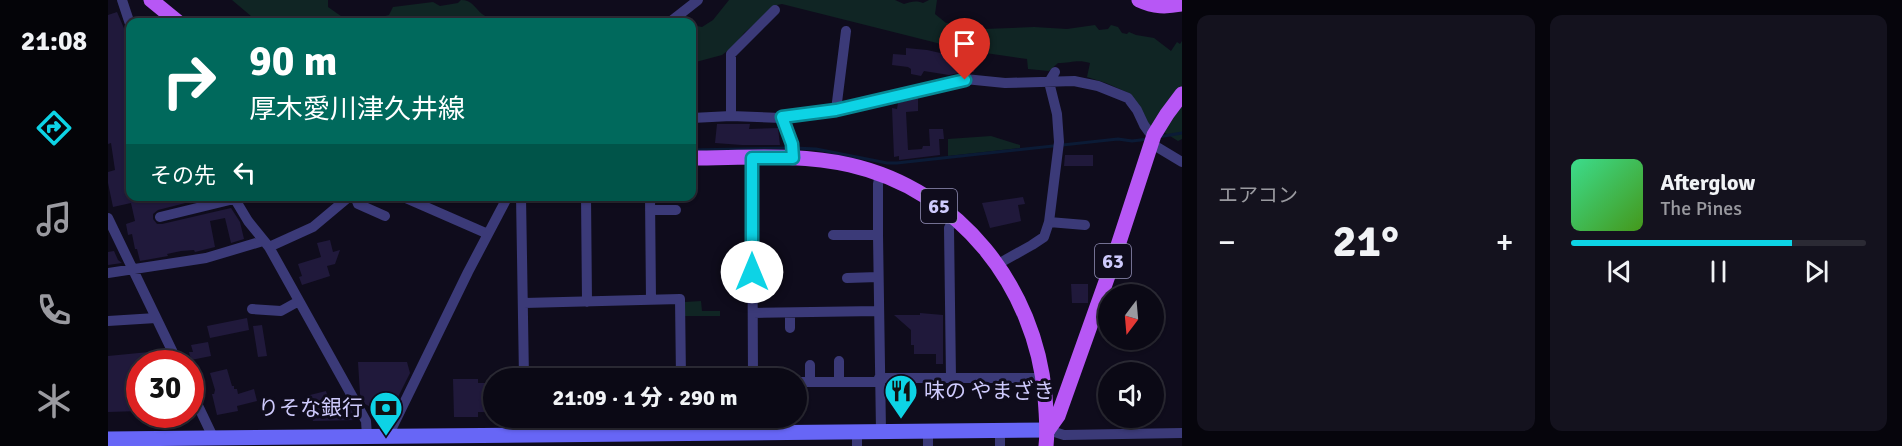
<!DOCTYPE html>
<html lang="ja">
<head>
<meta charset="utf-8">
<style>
	body { margin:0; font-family:Signika,"Noto Sans JP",sans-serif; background:#14121e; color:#f1f3f6; height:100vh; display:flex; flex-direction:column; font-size:22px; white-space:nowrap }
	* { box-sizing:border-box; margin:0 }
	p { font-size:20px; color:#9a9aa0 }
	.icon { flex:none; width:33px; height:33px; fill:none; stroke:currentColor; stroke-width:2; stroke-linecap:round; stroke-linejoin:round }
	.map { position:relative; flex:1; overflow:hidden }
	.details { display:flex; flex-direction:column; gap:15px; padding:15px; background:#06050c; width:720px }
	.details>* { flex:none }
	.top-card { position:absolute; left:18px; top:18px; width:570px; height:183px; border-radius:12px; box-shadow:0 2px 4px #0004,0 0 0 2px #2b2a34; background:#00695c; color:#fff; overflow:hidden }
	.needle { width:39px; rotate:196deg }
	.buttons { position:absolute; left:990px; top:284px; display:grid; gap:12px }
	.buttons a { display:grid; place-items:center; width:66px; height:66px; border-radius:50%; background:#0b0915; box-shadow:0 2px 4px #0004,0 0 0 2px #2b2a34; font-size:30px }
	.speed { position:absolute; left:18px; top:350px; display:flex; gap:12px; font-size:30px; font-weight:700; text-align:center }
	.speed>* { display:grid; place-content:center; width:78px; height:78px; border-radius:50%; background:#0b0915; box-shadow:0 2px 4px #0004,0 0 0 2px #2b2a34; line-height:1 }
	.speed .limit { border:9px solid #d22; background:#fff; color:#111 }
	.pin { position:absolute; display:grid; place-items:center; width:51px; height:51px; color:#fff; margin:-62px -26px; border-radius:50% 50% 50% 0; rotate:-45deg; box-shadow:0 0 6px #0007 }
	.pin .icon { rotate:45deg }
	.me { position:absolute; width:66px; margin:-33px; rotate:0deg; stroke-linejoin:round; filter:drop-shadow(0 0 4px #0008) }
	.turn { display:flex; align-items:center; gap:21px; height:126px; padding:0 24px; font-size:27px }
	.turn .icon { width:78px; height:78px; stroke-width:2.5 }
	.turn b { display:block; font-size:42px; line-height:51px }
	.then { display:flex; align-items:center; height:57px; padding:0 24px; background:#0003; gap:12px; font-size:22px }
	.big { font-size:45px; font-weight:800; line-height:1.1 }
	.details .tile { flex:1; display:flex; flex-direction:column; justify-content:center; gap:9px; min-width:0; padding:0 21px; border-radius:12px; background:#14121e }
	.song { display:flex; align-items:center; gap:18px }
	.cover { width:72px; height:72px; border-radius:9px; background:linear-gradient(135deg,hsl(150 70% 55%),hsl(100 70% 35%)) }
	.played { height:6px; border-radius:3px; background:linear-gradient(90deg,#0dd3e5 75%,#2b2a34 75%) }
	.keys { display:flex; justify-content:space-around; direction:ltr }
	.heat { display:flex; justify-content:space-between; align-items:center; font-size:33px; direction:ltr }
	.details .tiles { flex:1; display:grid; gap:15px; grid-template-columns:repeat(2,1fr) }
	.trip { position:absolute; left:375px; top:368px; width:324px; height:60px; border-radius:30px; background:#0b0915; box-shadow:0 2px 4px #0004,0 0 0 2px #2b2a34; font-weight:800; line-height:60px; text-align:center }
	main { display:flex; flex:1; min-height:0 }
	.tabs { display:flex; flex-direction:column; width:108px; justify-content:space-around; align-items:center; background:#040408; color:#9a9aa0 }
	.tabs .icon { width:42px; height:42px }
	.tabs .on { color:#0dd3e5 }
	.tabs b { font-size:27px; color:#f1f3f6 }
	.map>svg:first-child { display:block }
	.green { fill:#102524 }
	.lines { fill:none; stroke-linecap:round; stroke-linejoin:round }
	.stream { stroke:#0b1b36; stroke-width:3 }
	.building { fill:#20193b }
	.street { stroke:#3b3a78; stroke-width:10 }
	.secondary { stroke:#6766f6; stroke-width:15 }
	.primary { stroke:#b757f5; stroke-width:15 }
	.route-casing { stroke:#088995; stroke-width:15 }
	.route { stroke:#0dd3e5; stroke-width:10 }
	.labels { text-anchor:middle; stroke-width:6; stroke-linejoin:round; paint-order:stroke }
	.shield { fill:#0f0c1c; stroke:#9591b9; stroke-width:1.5 }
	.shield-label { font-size:20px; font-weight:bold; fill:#cecafc }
	.poi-label { font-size:21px; fill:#cecafc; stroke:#0f0c1c; text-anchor:start }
</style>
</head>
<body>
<main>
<nav class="tabs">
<b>21:08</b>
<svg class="icon on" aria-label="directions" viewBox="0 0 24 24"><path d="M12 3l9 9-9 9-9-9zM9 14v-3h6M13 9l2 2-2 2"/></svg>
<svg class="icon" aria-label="music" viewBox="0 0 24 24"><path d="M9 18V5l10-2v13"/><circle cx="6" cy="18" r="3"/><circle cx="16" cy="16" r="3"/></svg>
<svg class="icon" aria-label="phone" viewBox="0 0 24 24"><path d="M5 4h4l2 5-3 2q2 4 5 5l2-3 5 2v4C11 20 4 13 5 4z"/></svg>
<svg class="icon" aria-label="climate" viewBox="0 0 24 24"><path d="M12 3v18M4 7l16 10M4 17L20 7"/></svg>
</nav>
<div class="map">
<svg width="1074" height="446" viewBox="0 0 1074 446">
	<rect width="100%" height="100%" fill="#0f0c1c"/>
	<path class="green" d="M124 0H220V7L240 21H258L281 15 285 7 325 2 332 6 350 3 353 0C364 0 367 8 374 14 378 17 383 19 388 22L413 18 416 22H150Z
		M621 0H787L796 4C803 2 807 0 815 3L821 0H829L827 14 838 23 859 24 876 29 926 27 959 29 987 25 991 30 1000 29 1003 25 1010 27 1014 33 1019 34 1021 32 1028 35 1046 38 1063 51 1069 42 1072 44 1074 41V139L1070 141 1046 126 1043 128 1023 94 998 83 979 77 982 63C970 59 963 63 950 63L941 71 920 69 919 59 857 50 674 4 669 5 636 33 627 45 614 55 584 63V25L594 27 605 20Z
		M883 136 912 145V148L840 156V139Z
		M593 301 594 311H612V316H575L577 302Z"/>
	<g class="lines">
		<path class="stream" d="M1050 137 1074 133
			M687 148 708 149 779 163H789L1010 139 1024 141 1041 139
			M584 150 681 148"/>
	</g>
	<path class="building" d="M9 12 18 33 20 32 22 37V196H105L50 210 45 214V219L49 224H54L123 208 132 222 136 239 123 243 117 218 102 221 107 247 87 252 86 250 73 251 59 254 60 256 32 261 29 249H27L24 234 20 235 18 224 27 221 23 203 5 207 0 183V172L7 170 3 143 0 144V15Z
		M798 48 819 50 868 61 866 72H856L841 75 816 71 813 76 803 74V69L800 67 784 65 785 54 798 55Z
		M810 98V111L798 112 800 150 814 149 815 146H822L821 129H835L836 139H831L832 155 791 160V156L786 157 784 108 789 109 790 103Z
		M609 124H642L641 129 670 128 672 145H634L607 143Z
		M957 155H985V166H956Z
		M915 197 917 204 910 205 913 221 882 228 874 203Z
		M222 240 225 252 232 250 227 264 219 266 222 276 194 285 191 277 194 276 190 264 213 257 209 243Z
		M6 251 10 260 14 263 0 265V252Z
		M963 284H980V303H964Z
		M812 313 835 315V364H828V354H806V345H803V330L786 315H812Z
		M139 318 141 330 102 338 99 326Z
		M154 325 159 356 150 357 145 326Z
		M100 342 103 356 83 360 81 352H85L83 345Z
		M41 352H56L59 363H32V411L0 412V356Z
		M250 362H299L302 373 284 409 271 411 257 404 252 394Z
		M119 369 124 386H126V389H129L130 394 146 389 149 401 129 406 130 411 109 415 104 394H106L107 390 102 373Z
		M345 379H370V383H386V412H370V417H346Z
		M218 391 220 398 233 399 234 406H241L249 420 205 421 198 396Z"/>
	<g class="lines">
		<path class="street" d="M14 0 22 24
			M562 22 590 0
			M947 72 941 82 949 114 951 142 941 222 977 225
			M728 110 738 31
			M623 116V54L667 10
			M584 118 623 116 674 118 698 115 728 110 857 79 897 83 966 81 990 86 1020 98 1029 110 1036 125 1041 132 1046 135
			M674 118 684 144 685 158
			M1044 144 1074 162
			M644 158 645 378
			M772 174 770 184V235L773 431
			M125 196 140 221 161 247 258 421 259 436
			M247 196 250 204 277 216
			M293 196 380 234
			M413 196 416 378
			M478 196 479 302
			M542 196 543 300
			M542 210H568
			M52 217 126 199
			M0 218 70 363
			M725 235H770
			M161 247 205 227 242 196
			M890 264 924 245 936 237 941 222
			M0 273 98 258 155 241
			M739 278 770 277
			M416 303 572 299 573 378
			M144 309 173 311 191 301
			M645 313 770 311
			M682 313V328
			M0 321 48 318
			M731 361V382
			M702 365V382
			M771 378H935
			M843 378 841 228 846 218
			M688 382H771
			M82 389 105 437
			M574 417V433
			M646 417V432
			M892 430V446
			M940 430 956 435 1074 433
			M749 431V446
			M820 431V446
			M416 435 417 417
			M280 436 360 272 400 196"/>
		<path class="secondary" d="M0 439 940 430"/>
		<path class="primary" d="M43 0 70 22
			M1031 0C1046 7 1058 7 1074 4
			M584 158C636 158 691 153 742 165 852 190 927 287 937 396 938 413 940 429 938 446
			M940 430 950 416 1001 273 1046 135 1059 114 1074 94"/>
	</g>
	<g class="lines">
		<g class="route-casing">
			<path id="route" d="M644 272V158H685L684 144 674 117 728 110 857 80"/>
		</g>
		<use href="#route" class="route"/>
	</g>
	<defs>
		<g id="restaurant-pin" transform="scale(1.725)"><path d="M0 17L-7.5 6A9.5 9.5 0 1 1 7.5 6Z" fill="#0dd3e5" stroke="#0f0c1c"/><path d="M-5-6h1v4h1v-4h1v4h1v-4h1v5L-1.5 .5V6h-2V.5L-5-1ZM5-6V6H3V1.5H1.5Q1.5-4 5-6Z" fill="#111"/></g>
		<g id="bank-pin" transform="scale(1.725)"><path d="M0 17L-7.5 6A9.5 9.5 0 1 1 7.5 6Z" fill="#0dd3e5" stroke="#0f0c1c"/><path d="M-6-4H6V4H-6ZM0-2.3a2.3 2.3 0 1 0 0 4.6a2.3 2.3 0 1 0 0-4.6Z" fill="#111"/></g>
	</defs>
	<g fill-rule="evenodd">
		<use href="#restaurant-pin" x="793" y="391"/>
		<use href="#bank-pin" x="278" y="408"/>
	</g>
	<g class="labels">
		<g class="shield">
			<rect x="813" y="189" width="36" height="34" rx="4.5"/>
			<rect x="987" y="244" width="36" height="34" rx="4.5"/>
		</g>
		<g class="shield-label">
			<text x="831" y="213">65</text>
			<text x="1005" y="268">63</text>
		</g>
		<g class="poi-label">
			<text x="816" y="398">味の やまざき</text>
			<text x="255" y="415" text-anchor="end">りそな銀行</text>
		</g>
	</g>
</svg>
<div class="buttons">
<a><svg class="needle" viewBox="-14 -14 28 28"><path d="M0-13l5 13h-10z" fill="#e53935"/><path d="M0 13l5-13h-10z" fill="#9a9aa0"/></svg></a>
<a><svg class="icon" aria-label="sound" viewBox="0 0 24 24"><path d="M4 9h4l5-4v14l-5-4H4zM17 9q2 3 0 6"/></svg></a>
</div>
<div class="speed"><div class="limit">30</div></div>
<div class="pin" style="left:857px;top:80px;background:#d93025"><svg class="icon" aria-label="arrive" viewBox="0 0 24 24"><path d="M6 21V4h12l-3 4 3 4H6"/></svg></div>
<svg class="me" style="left:644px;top:272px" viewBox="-20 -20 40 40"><circle r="19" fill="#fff"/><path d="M0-13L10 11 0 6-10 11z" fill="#0dd3e5"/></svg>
<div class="trip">21:09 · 1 分 · 290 m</div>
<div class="top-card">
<div class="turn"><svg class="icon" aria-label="right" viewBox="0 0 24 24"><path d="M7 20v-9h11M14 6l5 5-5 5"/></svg><div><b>90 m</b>厚木愛川津久井線</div></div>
<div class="then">その先<svg class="icon" aria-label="left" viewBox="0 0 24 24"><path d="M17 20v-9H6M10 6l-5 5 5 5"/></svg></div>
</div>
</div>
<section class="details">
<div class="tiles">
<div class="tile"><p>エアコン</p>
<div class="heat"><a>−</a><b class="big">21°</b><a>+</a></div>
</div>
<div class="tile">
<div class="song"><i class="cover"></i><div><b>Afterglow</b><p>The Pines</p></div></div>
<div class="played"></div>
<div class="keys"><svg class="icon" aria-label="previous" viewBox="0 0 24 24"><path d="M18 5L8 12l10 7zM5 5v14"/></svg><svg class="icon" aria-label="pause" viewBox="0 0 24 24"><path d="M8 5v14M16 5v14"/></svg><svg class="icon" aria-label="next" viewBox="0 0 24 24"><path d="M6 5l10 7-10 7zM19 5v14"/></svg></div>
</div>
</div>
</section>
</main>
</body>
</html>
